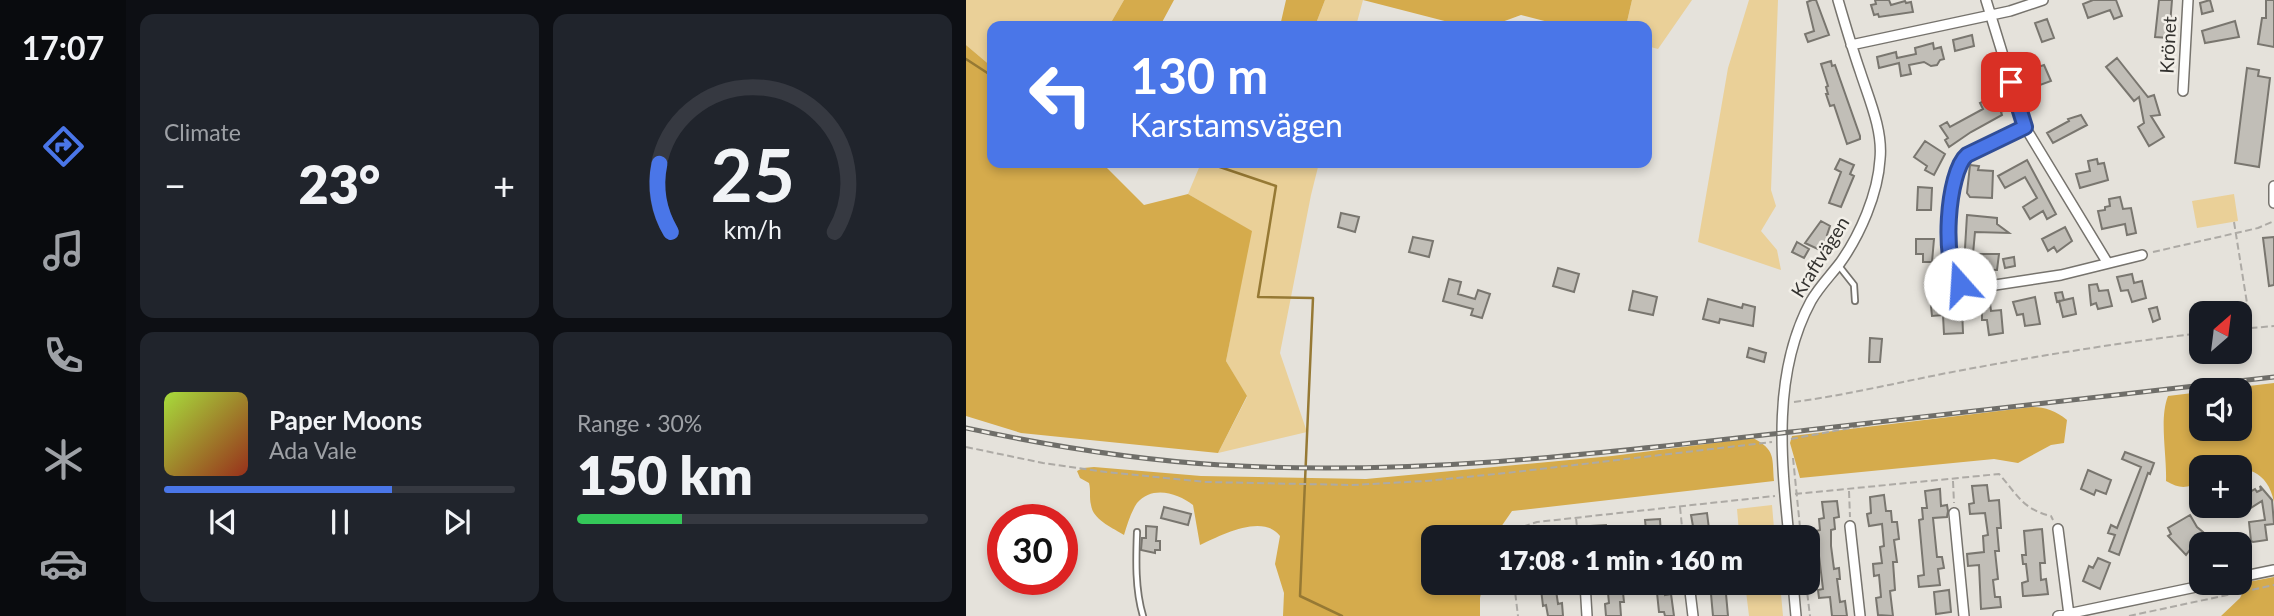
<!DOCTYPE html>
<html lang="en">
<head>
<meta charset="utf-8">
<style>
	body { margin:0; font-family:Lato,sans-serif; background:#20242c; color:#f1f3f6; height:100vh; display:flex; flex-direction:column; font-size:26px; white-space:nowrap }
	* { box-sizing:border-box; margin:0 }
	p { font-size:23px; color:#9ea1a6 }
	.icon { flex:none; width:38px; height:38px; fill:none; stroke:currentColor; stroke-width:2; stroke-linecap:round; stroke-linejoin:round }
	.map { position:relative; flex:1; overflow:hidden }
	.sheet { display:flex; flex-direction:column; gap:14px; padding:14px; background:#0d0f14; width:840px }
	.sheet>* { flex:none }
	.top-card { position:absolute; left:21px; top:21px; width:665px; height:147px; border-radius:14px; box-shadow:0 4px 10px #0003; background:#4a76e8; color:#fff; overflow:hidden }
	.needle { width:46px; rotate:28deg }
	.buttons { position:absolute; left:1223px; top:301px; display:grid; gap:14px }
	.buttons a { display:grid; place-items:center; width:63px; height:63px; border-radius:14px; background:#171b24; box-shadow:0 4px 10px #0003; font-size:35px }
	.speed { position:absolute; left:21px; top:504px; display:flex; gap:14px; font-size:35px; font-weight:700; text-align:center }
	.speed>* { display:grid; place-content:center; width:91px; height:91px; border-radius:50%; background:#171b24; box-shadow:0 4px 10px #0003; line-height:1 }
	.speed .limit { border:10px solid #d22; background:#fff; color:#111 }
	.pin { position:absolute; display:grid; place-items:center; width:60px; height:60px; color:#fff; margin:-30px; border-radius:14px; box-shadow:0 4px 10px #0006 }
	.me { position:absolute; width:77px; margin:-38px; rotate:341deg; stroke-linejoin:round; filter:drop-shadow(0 0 5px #0008) }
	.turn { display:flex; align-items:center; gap:24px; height:147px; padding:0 28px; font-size:32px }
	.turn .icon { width:91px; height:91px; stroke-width:2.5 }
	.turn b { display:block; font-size:49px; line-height:60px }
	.big { font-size:52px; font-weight:800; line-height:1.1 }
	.sheet .card { flex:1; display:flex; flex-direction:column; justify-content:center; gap:10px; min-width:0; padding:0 24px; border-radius:14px; background:#20242c }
	.sheet .dial { align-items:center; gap:0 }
	.dial svg { height:182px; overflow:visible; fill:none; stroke:#363941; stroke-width:7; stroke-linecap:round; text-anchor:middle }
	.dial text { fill:#f1f3f6; stroke:none }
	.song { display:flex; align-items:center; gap:21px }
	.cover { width:84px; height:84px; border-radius:10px; background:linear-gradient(135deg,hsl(80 70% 55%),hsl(10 70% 35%)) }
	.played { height:7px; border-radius:4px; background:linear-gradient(90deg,#4a76e8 65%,#363941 65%) }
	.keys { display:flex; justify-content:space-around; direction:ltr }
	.heat { display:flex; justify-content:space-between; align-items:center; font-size:38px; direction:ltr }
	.charge { height:10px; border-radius:5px; background:linear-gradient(90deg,#34c759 30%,#363941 0) }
	.sheet .tiles { flex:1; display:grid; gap:14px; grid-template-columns:repeat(2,1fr) }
	.trip { position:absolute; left:455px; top:525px; width:399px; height:70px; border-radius:14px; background:#171b24; box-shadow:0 4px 10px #0003; font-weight:800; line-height:70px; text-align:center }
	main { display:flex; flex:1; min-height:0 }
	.menu { display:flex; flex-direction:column; width:126px; justify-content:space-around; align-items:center; background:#090b0e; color:#9ea1a6 }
	.menu .icon { width:49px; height:49px }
	.menu .selected { color:#4a76e8 }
	.menu b { font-size:32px; color:#f1f3f6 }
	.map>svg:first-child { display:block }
	.green { fill:#ead098 }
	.forest { fill:#d5ab4c }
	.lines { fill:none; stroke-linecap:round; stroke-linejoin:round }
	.stream { stroke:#967934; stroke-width:2.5 }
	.building { fill:#c1beb7; stroke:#79766f; stroke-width:2 }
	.service-casing { stroke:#76736d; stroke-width:8 }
	.minor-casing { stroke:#76736d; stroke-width:12 }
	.path { stroke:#adaaa5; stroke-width:2; stroke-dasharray:7 3.5; stroke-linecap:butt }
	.service { stroke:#fff; stroke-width:4.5 }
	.minor { stroke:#fff; stroke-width:9 }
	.rail-casing { stroke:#6f6e69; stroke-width:5 }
	.rail { stroke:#f2efe8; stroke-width:2.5; stroke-dasharray:8; stroke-linecap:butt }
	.route-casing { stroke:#304d97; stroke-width:18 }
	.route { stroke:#4a76e8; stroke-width:12 }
	.labels { text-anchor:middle; stroke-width:5; stroke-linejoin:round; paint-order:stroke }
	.street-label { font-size:19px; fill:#33322f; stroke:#f2efe8 }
</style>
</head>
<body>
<main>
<nav class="menu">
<b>17:07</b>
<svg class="icon selected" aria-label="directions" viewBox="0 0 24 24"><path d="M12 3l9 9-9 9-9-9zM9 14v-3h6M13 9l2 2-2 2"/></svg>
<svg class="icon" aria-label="music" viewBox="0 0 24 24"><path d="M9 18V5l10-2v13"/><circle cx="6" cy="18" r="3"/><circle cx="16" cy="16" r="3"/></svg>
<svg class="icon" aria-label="phone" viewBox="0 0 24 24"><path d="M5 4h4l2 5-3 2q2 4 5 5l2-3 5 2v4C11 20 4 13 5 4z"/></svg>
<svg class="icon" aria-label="climate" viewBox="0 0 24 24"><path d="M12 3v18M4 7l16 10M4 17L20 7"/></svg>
<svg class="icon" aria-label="car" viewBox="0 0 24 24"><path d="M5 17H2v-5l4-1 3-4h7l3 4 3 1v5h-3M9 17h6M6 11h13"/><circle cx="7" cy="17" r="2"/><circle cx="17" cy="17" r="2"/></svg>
</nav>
<section class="sheet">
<div class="tiles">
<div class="card"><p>Climate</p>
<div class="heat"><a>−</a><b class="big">23°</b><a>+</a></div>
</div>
<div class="card dial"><svg viewBox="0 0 100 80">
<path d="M14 69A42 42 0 1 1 86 69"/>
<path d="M14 69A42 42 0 0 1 9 39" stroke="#4a76e8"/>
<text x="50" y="56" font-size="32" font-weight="700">25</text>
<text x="50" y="72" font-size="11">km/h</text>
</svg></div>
<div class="card">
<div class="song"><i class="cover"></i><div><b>Paper Moons</b><p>Ada Vale</p></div></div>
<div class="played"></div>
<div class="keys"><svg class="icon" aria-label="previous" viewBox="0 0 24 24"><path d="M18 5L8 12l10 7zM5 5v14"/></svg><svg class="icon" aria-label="pause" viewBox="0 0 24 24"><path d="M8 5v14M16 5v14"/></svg><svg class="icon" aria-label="next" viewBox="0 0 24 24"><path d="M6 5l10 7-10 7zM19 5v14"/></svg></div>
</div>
<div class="card"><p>Range · 30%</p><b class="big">150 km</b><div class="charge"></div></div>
</div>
</section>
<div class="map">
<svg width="1308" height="616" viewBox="0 0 1308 616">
	<rect width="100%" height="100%" fill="#e5e2db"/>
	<path class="green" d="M0 0H158L143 26H26V67L0 45Z
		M359 0H397L390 26H349Z
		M666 0H726L692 49 681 46V26H660Z
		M783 0H812L805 190 810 206 795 231 811 250 815 270 732 242 762 68Z
		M235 163H353L345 195 314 353 341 432 252 453 281 397 260 361 285 231 222 194Z
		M1268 194 1272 221 1231 228 1226 201Z
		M806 505 808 528 773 532 771 509Z
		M779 583H814L817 616H783Z"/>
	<path class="forest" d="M158 0H208L194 26H143Z
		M320 0H359L349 26H314Z
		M397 0H666L660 26H598L555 15 525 26H498Z
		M0 45 26 67V163H136L178 205 222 194 286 231 260 361 281 396 252 453 55 433 0 416Z
		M1308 383V502C1300 462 1267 467 1236 467L1235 480C1222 489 1214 489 1200 481 1201 455 1193 419 1202 396L1235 392 1236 429H1274V390H1249Z
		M1066 407C1080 407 1090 411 1101 420L1098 443 1085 445 1052 463 1028 459 834 478 824 443 826 436Z
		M787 438C810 450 806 458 808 481L546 511 528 537H467V583H517L514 598V616H317L318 593 309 564 314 536C297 513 255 535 234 545L227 505C212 493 186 485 171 503 165 512 161 525 158 535 147 528 127 520 125 505 123 498 125 490 123 483L114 478 111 471 117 468 128 467 235 476 400 479 646 456Z
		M1308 577V616H1255L1274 598 1282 582Z"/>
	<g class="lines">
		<path class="stream" d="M0 59 26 76
			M242 163 310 186 292 297 347 298 334 596 376 616"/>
	</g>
	<path class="building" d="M846 0H850L863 35 842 42 839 34 848 31 841 2Z
		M909 0H923L925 5 939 1 940 3 945 2 947 12 913 17 912 14 908 15 905 5 910 4Z
		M1127 0H1150L1156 16 1148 19 1144 10 1122 18 1117 4Z
		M1193 0H1206L1203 38 1189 37Z
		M1244 0 1247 11 1236 14 1234 3Z
		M1300 0H1308V47L1292 44 1296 18H1300Z
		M1081 19 1088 38 1076 42 1069 23Z
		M1269 21 1273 37 1239 43 1236 31Z
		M1006 35 1008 46 989 51 987 40Z
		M967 43 968 49 975 47 978 59 974 60 971 65 965 66 958 62 943 65 945 74 935 76 933 63 913 68 911 57 930 52 931 58 950 54 949 48Z
		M1151 58 1182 97 1188 95 1194 115 1185 116 1198 137 1183 146 1172 127 1178 123 1173 97 1168 101 1140 67Z
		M865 61 866 66 869 65 894 136V139L881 144 868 105 864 106 860 94H862L860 87 862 86 855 64Z
		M1078 65 1085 81 1071 86 1073 91 1064 95 1054 73Z
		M1281 68 1293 70 1292 76 1304 78 1293 167 1269 163Z
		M1026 97 1029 102 1033 100 1039 110 1035 112 1036 115 1005 132 983 147 979 140 982 138 974 126 981 122 984 127 1017 109 1014 103Z
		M1115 115 1121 125 1087 143 1081 133 1103 121 1102 119Z
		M959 141 979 154 968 175 959 170 961 166 948 157Z
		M874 159 888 165 884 174 888 176 875 207 863 203 875 172 869 169Z
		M1131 159 1132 164 1138 163 1142 180 1114 188 1110 174 1124 171 1122 161Z
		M1061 160 1090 214 1081 219 1077 211 1064 219 1057 207 1071 198 1059 177 1039 188 1032 176Z
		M1004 165 1013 166 1012 170 1027 171 1026 198 1004 197 1001 193Z
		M952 187 966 188 965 210H951Z
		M1154 197 1157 209 1165 208 1170 233 1161 235 1159 224 1136 229 1132 211 1139 210V207L1144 206 1143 199Z
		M375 213 393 217 389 232 372 227Z
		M1001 215 1031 218V224L1043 233 1009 232 1007 254H1033L1031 270 1008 269V265H998Z
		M855 221 864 226 861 235 864 236 856 251 839 243Z
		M1099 227 1106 241 1091 252 1088 247 1082 251 1076 239Z
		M447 237 467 241 463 257 443 252Z
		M1308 237V285L1303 286 1297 238Z
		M950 239H968L966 262H957V254H950Z
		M831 242 843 249 838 258 826 252Z
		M1048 257 1049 266 1039 268 1037 259Z
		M592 268 613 274 608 292 587 286Z
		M1166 274 1168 283 1176 281 1180 298 1166 302 1162 290 1155 291 1151 277Z
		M483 279 495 282 492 294 509 299 512 290 524 294 516 318 505 315 507 309 477 301Z
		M1131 284 1133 291 1142 290 1146 306 1132 309 1130 303 1125 305 1123 285Z
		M667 291 691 297 687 315 663 310Z
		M1096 292 1098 300 1094 301 1107 298 1110 314 1097 317 1093 301 1091 302 1089 293Z
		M1069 297 1074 324 1059 326 1057 314 1051 315 1047 302Z
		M992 298V308H996L997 333 978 334 977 315 966 316 965 306 975 305V299Z
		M742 299 776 308 777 304 789 307 787 326 754 319 753 323 737 319Z
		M1024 303 1025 311 1035 310 1037 333 1023 335 1021 320H1016V313H1013L1012 305Z
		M1191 307 1194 319 1187 322 1183 309Z
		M904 338 916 339 914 362H903Z
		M783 348 800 353 798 362 781 357Z
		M1159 452 1188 463 1184 474 1182 473 1153 555 1143 551 1149 535 1142 533 1145 525 1151 528 1175 467 1156 459Z
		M1122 470 1145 480 1140 494 1130 490 1128 495 1115 489Z
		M1021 485 1023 501 1033 500 1035 528H1031L1033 551H1029L1032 579 1027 580 1029 597H1034L1035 607 1015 609 1013 565 1002 566 1001 554 1018 552 1017 536 1022 535 1019 513 1004 514 1003 504 1008 503 1006 486Z
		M1294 486 1306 500 1308 524 1299 525 1301 540 1287 542 1285 541 1283 522 1299 520 1296 501 1280 511 1274 502V497L1289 489 1291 492 1295 490Z
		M974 489 975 506 981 505 982 511 981 517 967 518 971 557H976L978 568 972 569 974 585 953 587 952 576 958 575 953 520 957 519 956 508H961L959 491Z
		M918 495 920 511H925L926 522H931L933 539 928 540 931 562H927L929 590 924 591 927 616 912 615 910 598 915 597 913 575 908 576 907 564 916 563 914 547 918 546 916 524 903 526 901 514 905 513 904 497Z
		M871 501 873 517 868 518 869 529 865 530V546L868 569 873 568 874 579H871L874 602 879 601 881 616H866L864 597 853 598 852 590 857 589 850 531 854 530 853 519 858 518 856 502Z
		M198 507 225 514 222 525 195 518Z
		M741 513 744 537H734V532H728L725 515Z
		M1224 515 1231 527 1237 532 1220 555 1202 536 1205 534 1202 528Z
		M694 519 695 535 663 537V531L680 530 679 520Z
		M640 525 641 537H626L625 526Z
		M180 526 191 527 190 541H194V550H189V553L175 550 176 538H180Z
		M1076 529 1079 563H1074L1075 580 1080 579 1082 594 1059 596H1057L1056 583 1062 581 1060 564H1057L1056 555H1060L1058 531Z
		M1132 558 1144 563 1134 589 1117 581 1123 566 1127 568Z
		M581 583H589L592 604 596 603 597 616H582L580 605 577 606 575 589 581 588Z
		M641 583H656L658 602H654L655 616H640L639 604 643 603Z
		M690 583H698L699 595 705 594 708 616H699L698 612H693Z
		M744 583H759L762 616H747Z
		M983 590 985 612 970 614 968 592Z"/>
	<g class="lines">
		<g class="service-casing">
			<path id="service" d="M873 266 888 285 889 301
				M171 532C170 560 169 589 177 616"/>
		</g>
		<g class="minor-casing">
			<path id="minor" d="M1020 0 1059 127 1141 262
				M885 45 1044 11 1077 0
				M1217 91 1222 0
				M1059 127 1001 155C998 158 995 160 994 163 982 182 976 263 990 280 996 288 1007 287 1016 287L1095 275 1176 255
				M1308 186V203
				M988 513 998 616
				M884 526 894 616
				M1092 529 1103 615
				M823 537C815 459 806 373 845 301 853 287 864 276 874 263 894 235 912 194 914 159 917 130 903 99 894 71 886 48 879 24 872 0
				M1274 577 1308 570
				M619 583 621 616
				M723 583 727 616
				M827 583 830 616
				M1092 616 1249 583"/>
		</g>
		<path class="path" d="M1268 222 1285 328
			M1187 252 1292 228 1308 221
			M1274 329 1308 326
			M828 402C880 395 930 383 981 373 1065 357 1150 343 1236 333
			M825 439 928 420
			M0 447 77 463 140 472 240 482 386 485 460 481 540 473 806 442
			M827 458 835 537
			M987 481 988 503
			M883 491 884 517
			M829 494 1033 474C1051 494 1056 509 1085 516L1087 520
			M714 507 717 537
			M610 518 612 537
			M553 537 559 526 571 522 809 496
			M548 583 552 616
			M840 583 844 616
			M1163 616 1308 585"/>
		<use href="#service" class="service"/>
		<use href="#minor" class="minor"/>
		<g class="rail-casing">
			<path id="rail" d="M0 428C84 446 169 460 255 465 450 477 648 452 842 430 997 412 1153 395 1308 377"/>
		</g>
		<use href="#rail" class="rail"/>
	</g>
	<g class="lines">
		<g class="route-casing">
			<path id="route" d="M994 284C975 265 981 172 1001 155L1059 127 1045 82"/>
		</g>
		<use href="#route" class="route"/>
	</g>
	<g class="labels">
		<g class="street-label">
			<text transform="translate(1202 45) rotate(-87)" y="7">Krönet</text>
			<text transform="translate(854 257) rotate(-58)" y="7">Kraftvägen</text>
		</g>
	</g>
</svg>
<div class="buttons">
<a><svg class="needle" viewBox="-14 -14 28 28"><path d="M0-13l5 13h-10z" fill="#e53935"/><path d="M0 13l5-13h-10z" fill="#9ea1a6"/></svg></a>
<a><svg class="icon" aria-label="sound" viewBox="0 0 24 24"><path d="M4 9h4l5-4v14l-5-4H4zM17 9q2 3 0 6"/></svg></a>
<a>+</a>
<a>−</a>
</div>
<div class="speed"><div class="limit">30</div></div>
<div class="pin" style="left:1045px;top:82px;background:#d93025"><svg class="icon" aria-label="arrive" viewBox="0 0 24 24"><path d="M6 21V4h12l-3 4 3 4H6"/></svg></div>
<svg class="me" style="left:994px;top:284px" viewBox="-20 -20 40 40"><circle r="19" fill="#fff"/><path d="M0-13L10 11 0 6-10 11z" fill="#4a76e8"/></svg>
<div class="trip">17:08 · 1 min · 160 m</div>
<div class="top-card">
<div class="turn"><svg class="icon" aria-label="left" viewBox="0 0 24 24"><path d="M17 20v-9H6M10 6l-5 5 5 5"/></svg><div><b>130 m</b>Karstamsvägen</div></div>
</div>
</div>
</main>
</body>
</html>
